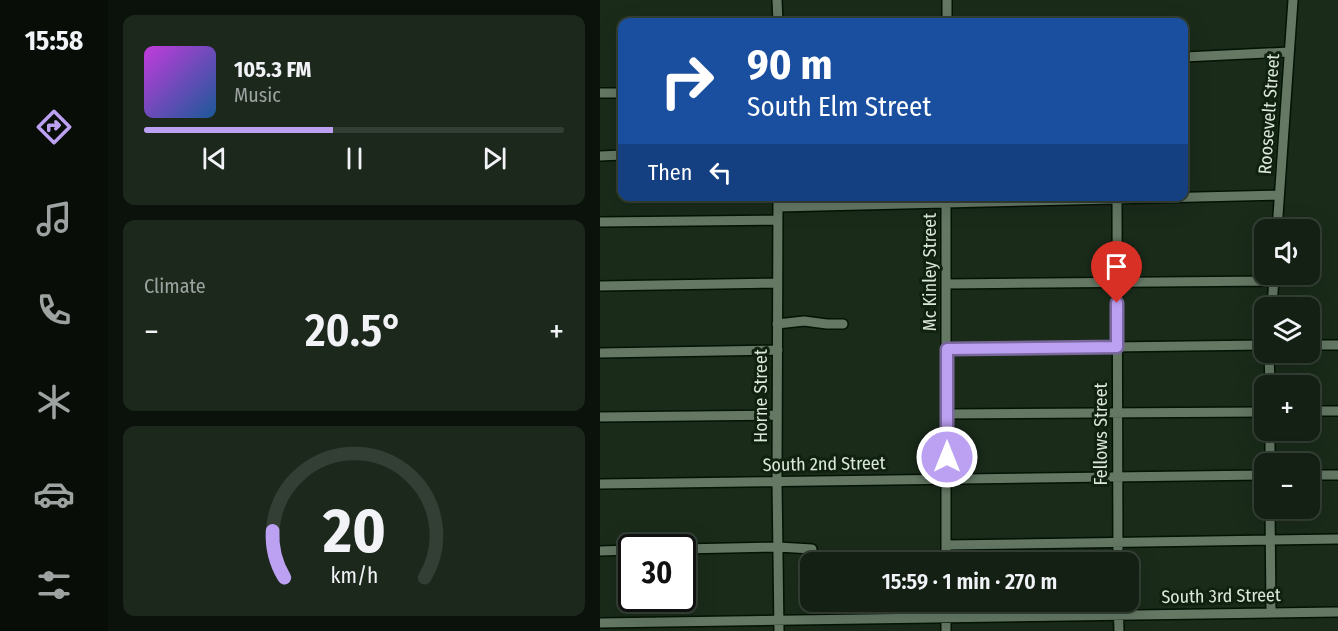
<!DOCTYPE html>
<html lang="en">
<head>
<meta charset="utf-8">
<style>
	body { margin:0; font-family:"Fira Sans Condensed",sans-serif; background:#1d281d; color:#f1f3f6; height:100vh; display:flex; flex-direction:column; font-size:22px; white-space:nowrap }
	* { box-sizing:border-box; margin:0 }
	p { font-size:20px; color:#9da3a0 }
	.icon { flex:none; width:33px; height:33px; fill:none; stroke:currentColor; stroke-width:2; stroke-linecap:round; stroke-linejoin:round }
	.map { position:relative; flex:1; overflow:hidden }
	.drawer { display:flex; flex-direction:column; gap:15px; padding:15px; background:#0b120b; width:492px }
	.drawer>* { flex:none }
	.guide { position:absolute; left:18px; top:18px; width:570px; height:183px; border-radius:12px; box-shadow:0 6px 24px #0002,0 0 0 2px #333e34; background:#1a4fa0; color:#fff; overflow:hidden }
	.fabs { position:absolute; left:654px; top:219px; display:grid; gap:12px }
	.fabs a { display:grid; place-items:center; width:66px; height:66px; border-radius:12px; background:#142014; box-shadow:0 6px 24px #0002,0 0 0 2px #333e34; font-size:30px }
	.speed { position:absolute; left:18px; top:534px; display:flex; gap:12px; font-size:30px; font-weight:700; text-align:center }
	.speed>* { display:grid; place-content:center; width:78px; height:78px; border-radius:50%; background:#142014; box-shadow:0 6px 24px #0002,0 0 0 2px #333e34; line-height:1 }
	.speed .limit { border:3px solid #111; border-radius:9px; background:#fff; color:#111 }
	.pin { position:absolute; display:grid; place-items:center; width:51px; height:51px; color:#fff; margin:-62px -26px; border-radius:50% 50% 50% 0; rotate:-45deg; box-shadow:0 0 6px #0007 }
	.pin .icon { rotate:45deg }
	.me { position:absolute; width:66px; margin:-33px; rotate:0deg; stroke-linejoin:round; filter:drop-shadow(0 0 4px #0008) }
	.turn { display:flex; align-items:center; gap:21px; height:126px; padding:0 30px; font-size:27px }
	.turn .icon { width:78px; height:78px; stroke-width:2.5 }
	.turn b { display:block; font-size:42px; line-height:51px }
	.then { display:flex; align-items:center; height:57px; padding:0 30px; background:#0003; gap:12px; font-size:22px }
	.big { font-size:45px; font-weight:600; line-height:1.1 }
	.drawer .tile { flex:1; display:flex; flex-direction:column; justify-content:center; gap:9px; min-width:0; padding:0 21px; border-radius:12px; background:#1d281d }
	.drawer .dial { align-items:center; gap:0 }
	.dial svg { height:156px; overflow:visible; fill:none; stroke:#333e34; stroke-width:7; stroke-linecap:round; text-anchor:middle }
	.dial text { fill:#f1f3f6; stroke:none }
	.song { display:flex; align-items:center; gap:18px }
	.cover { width:72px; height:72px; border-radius:9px; background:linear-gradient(135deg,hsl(290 70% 55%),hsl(210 70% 35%)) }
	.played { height:6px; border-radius:3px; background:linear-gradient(90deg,#bca0f2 45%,#333e34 45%) }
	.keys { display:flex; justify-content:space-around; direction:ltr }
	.heat { display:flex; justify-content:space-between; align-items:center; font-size:33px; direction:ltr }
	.trip { position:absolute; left:200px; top:552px; width:339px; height:60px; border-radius:12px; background:#142014; box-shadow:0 6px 24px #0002,0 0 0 2px #333e34; font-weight:600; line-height:60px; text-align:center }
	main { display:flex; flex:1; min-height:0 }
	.menu { display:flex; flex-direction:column; width:108px; justify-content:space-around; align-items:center; background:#080d08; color:#9da3a0 }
	.menu .icon { width:42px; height:42px }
	.menu .active { color:#bca0f2 }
	.menu b { font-size:27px; color:#f1f3f6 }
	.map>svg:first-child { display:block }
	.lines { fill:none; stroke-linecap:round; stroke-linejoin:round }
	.minor-casing { stroke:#041304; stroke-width:12 }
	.minor { stroke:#647864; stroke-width:9 }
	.route-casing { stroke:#7a689d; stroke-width:15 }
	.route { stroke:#bca0f2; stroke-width:10 }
	.labels { text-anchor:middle; stroke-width:6; stroke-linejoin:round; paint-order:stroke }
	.street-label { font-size:18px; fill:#dce7db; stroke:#102110 }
</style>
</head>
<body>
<main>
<nav class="menu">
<b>15:58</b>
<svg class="icon active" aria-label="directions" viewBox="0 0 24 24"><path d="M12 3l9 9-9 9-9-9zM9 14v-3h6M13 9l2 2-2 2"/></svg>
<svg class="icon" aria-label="music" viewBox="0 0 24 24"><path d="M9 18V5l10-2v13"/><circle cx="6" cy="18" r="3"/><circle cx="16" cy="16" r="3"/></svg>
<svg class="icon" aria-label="phone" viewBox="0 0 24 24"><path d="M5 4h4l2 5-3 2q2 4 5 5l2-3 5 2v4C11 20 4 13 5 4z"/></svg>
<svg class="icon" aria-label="climate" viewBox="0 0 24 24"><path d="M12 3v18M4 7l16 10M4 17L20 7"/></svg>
<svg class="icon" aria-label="car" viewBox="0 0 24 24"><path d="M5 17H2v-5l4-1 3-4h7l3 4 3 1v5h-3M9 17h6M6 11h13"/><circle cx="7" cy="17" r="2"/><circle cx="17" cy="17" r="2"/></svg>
<svg class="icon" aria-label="filters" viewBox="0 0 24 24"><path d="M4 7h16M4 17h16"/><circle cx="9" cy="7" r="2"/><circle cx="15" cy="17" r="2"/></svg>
</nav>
<section class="drawer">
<div class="tile">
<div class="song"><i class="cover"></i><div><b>105.3 FM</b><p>Music</p></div></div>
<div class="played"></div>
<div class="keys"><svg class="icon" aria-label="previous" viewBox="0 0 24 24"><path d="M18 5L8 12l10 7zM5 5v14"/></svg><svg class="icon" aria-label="pause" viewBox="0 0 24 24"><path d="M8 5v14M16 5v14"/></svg><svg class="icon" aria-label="next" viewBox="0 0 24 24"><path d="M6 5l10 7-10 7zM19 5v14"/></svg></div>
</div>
<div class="tile"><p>Climate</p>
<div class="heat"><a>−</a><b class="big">20.5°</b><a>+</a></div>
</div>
<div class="tile dial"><svg viewBox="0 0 100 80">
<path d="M14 69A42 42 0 1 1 86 69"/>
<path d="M14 69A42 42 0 0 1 8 45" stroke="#bca0f2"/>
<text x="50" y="56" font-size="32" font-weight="700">20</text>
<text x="50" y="72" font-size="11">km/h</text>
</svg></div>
</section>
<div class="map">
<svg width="738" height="631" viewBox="0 0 738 631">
	<rect width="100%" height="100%" fill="#1a2b1a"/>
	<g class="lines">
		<g class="minor-casing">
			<path id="minor" d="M177 0 178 22
				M347 22V0
				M584 57 689 52
				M0 93H22
				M0 156 22 155
				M178 196 177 481 179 631
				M346 196V562
				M517 196 518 562
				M178 207 679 195
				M0 222 177 220
				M677 230 693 0
				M346 284 674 281
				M0 286 177 283
				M672 308 674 277
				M177 324 204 321 227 324H243
				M710 345H738
				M347 349 664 345
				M669 352 670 386
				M0 353 178 350
				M710 411H738
				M347 414 664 412
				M0 417 177 415
				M670 430V464
				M710 475H738
				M0 484 664 475
				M670 508 671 612
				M347 545 738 539
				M82 549 178 547 212 549
				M0 551 32 550
				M518 602 519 631
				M0 623 738 612
				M346 631V602"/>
		</g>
		<use href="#minor" class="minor"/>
	</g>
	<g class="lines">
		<g class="route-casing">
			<path id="route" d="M347 457V349L517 347V303"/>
		</g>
		<use href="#route" class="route"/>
	</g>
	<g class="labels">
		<g class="street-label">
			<text transform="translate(669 114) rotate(-86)" y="6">Roosevelt Street</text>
			<text transform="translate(330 272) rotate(-90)" y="6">Mc Kinley Street</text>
			<text transform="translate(161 396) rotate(-90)" y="6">Horne Street</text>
			<text transform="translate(501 434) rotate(-90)" y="6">Fellows Street</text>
			<text transform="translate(224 464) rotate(-1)" y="6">South 2nd Street</text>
			<text transform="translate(621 596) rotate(-1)" y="6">South 3rd Street</text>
		</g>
	</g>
</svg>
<div class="fabs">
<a><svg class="icon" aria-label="sound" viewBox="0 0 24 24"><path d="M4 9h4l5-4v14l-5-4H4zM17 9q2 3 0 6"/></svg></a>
<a><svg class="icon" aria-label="layers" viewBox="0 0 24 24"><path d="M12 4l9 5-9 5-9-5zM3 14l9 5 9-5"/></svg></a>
<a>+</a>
<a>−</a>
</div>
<div class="speed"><div class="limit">30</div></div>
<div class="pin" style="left:517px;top:303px;background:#d93025"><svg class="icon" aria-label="arrive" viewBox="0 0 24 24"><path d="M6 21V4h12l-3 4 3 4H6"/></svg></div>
<svg class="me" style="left:347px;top:457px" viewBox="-20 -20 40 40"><circle r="17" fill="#bca0f2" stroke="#fff" stroke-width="3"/><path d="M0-11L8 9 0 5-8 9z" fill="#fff"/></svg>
<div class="trip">15:59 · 1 min · 270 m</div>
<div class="guide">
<div class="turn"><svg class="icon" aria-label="right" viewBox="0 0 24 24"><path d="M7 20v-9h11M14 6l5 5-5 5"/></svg><div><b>90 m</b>South Elm Street</div></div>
<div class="then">Then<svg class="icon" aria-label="left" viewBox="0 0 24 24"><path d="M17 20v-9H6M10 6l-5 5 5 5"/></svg></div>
</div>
</div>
</main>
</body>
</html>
